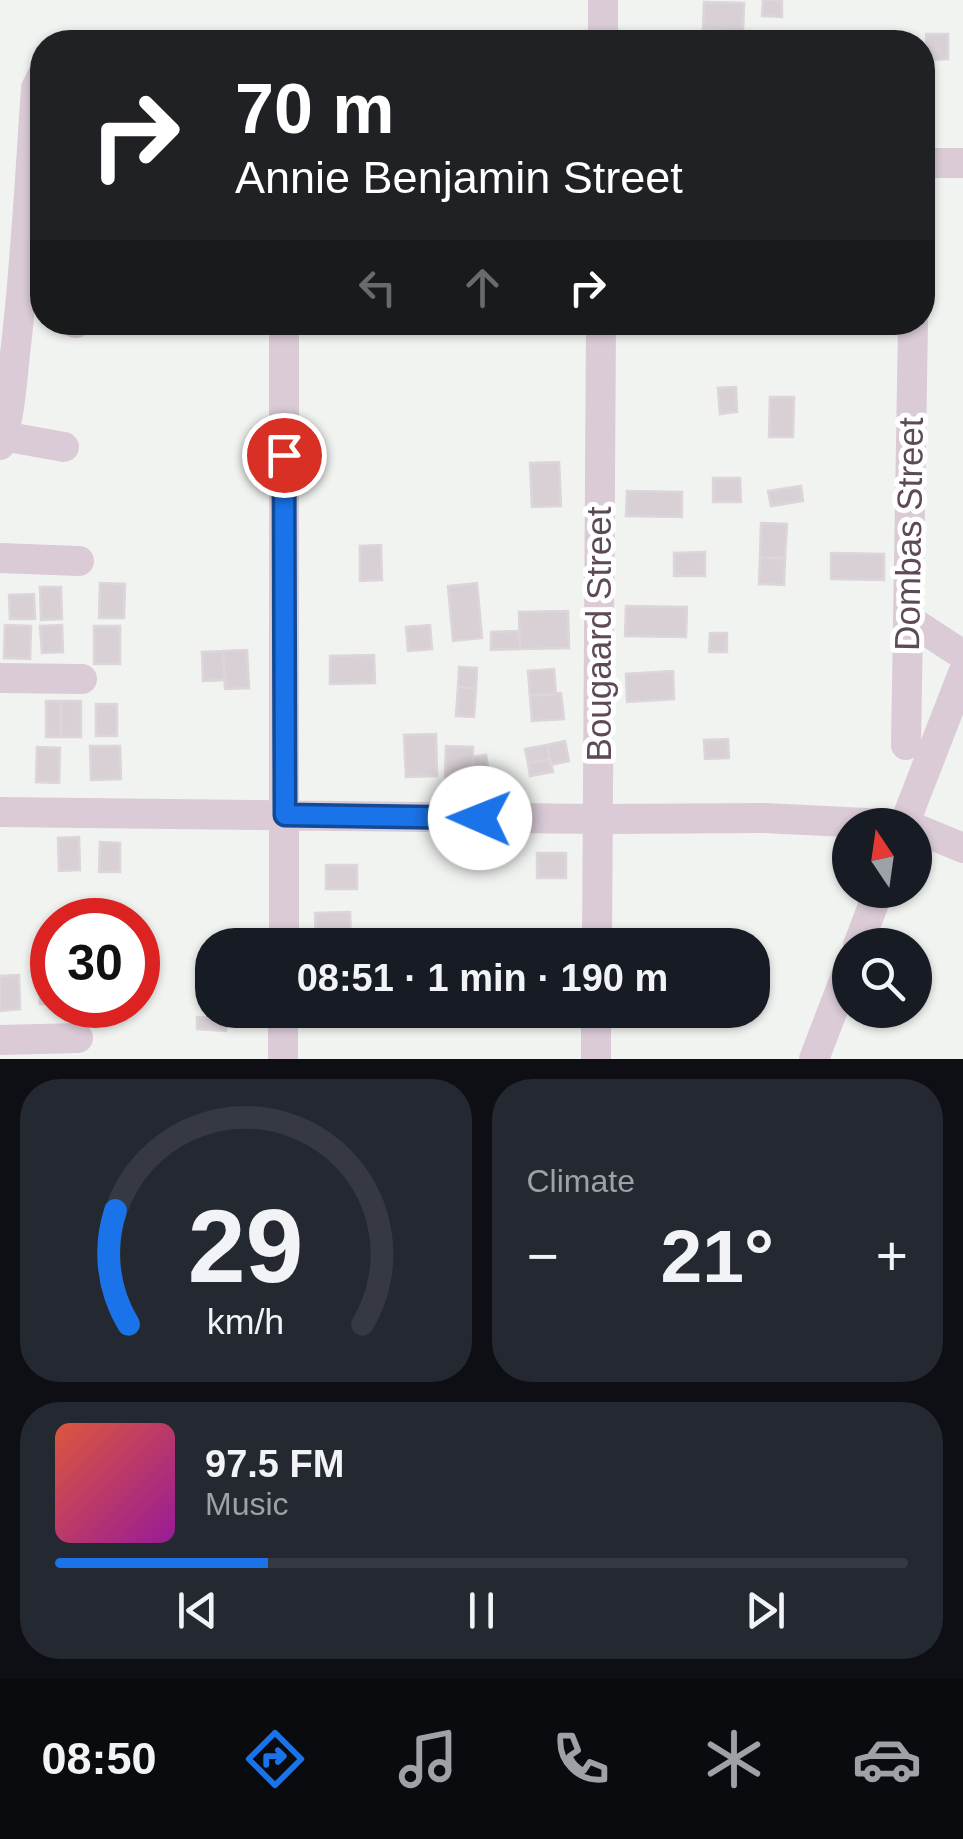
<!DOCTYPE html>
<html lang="en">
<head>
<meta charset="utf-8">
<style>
	body { margin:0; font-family:Helvetica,sans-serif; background:#242831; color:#f1f3f6; height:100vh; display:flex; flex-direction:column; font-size:38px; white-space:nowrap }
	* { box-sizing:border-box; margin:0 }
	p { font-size:32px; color:#9ea1a6 }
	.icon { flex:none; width:55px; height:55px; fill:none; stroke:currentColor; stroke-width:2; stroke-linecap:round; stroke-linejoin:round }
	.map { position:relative; height:1059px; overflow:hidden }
	.side { display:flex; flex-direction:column; gap:20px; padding:20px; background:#0d0f14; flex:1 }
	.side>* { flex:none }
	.banner { position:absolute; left:30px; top:30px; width:905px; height:305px; border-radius:40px; box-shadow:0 2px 8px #0004; background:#202124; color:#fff; overflow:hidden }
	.needle { width:65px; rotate:347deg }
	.tools { position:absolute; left:832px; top:808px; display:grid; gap:20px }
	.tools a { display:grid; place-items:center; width:100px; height:100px; border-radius:50%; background:#171b24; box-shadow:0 2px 8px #0004; font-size:50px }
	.speed { position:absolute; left:30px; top:898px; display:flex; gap:20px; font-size:50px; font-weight:700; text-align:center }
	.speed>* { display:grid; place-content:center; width:130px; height:130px; border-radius:50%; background:#171b24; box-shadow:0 2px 8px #0004; line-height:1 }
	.speed .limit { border:15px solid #d22; background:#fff; color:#111 }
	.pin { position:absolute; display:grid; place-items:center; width:85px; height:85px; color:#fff; margin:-42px; border:5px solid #fff; border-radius:50%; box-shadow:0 2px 10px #0007 }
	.me { position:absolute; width:110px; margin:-55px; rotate:271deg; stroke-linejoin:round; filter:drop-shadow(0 0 8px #0008) }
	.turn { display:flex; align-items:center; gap:35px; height:210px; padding:0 40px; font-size:45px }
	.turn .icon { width:130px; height:130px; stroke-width:2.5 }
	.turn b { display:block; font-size:70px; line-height:85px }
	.lanes { display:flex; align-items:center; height:95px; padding:0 40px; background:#0003; justify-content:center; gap:50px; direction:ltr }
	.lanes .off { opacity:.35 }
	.big { font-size:75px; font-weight:700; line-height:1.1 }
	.side .card { flex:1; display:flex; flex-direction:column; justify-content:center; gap:15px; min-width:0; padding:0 35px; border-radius:40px; background:#242831 }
	.side .dial { align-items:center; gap:0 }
	.dial svg { height:260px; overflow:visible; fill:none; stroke:#363941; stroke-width:7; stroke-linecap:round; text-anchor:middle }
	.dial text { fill:#f1f3f6; stroke:none }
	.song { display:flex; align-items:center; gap:30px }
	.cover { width:120px; height:120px; border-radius:15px; background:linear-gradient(135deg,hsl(10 70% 55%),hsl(300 70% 35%)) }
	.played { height:10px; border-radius:5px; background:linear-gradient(90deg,#1a73e8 25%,#363941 25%) }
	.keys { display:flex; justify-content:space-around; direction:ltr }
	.heat { display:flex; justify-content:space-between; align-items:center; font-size:55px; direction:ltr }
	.side .tiles { flex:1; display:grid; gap:20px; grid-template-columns:1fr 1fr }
	.card:last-child { grid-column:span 2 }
	.trip { position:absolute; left:195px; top:928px; width:575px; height:100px; border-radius:40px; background:#171b24; box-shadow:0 2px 8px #0004; font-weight:700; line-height:100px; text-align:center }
	.tab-bar { display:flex; height:160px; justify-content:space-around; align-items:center; background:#090b0e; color:#9ea1a6 }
	.tab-bar .icon { width:70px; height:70px }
	.tab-bar .current { color:#1a73e8 }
	.tab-bar b { font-size:45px; color:#f1f3f6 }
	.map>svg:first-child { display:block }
	.building { fill:#d8d0d5; stroke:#dcd5d9; stroke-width:2.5 }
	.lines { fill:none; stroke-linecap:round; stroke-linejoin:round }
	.minor { stroke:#dacbd7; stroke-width:30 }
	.route-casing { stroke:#114b97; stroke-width:25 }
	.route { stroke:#1a73e8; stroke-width:18 }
	.labels { text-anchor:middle; stroke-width:10; stroke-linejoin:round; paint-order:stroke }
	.street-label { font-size:35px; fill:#5e4959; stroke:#fff }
</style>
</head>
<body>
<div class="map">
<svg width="963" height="1059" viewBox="0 0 963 1059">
	<rect width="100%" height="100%" fill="#f1f3f1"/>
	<path class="building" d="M763 0H782V17L762 16Z
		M704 2 744 3 743 31 703 29Z
		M926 34H948V59L927 60Z
		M736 387 737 412 720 414 718 388Z
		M770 397H794L793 437H769Z
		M559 462 561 506 532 507 530 463Z
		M713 478H740L741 502H713Z
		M801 486 803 501 771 506 768 491Z
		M627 491 682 492V517L626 516Z
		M761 523 787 524 785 558H760Z
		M381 545 382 580 360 581V546Z
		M705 552V576H674V553Z
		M831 553 884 554V580L831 579Z
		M760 558H785L784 585 759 584Z
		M100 583 125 584 124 618H99Z
		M477 583 482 638 453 641 448 586Z
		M40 587H61L62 619 41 620Z
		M34 594 35 619H10L9 595Z
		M626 606 687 607 686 637 625 636Z
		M568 611 569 648 520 649 519 612Z
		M5 625 31 626 30 659 4 658Z
		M62 625 63 652 42 653 40 626Z
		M430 625 432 649 408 651 406 627Z
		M94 626H120V664H94Z
		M519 631 520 649 491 650V632Z
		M710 633H727V652H709Z
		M247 650 249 688 225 689 223 651Z
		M223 651 225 680 203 681 202 652Z
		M374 655 375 683 330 684V656Z
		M459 667 477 668 476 688 458 687Z
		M554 669 556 694 530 696 528 671Z
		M673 671 674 699 627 702 626 674Z
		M458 687 476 688 474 717 456 716Z
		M561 693 564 719 532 721 530 696Z
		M46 701H61V737H46Z
		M61 701H81V737H61Z
		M96 704H117V736H96Z
		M436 734 437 776 406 777 404 735Z
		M728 739 729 758 705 759 704 740Z
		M565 741 569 761 551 765 547 745Z
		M547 745 550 759 528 763 525 749Z
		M90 746H120L121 779 91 780Z
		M446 746 473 747 472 778 445 777Z
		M37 747 60 748 59 783 36 782Z
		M486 755 490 781 477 784 473 757Z
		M550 759 553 772 530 776 528 763Z
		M79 837 80 870 59 871 58 838Z
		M100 842 120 843V872H99Z
		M537 853H566V878H537Z
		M326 865H357V889H326Z
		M350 912 351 945H316L315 913Z
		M19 975 20 1009 0 1011V976Z
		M40 977H52V1004H40Z
		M530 1010H565V1018H530Z
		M197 1017 227 1019 226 1031 197 1029Z"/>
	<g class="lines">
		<path class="minor" d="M603 42V0
			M922 163H963
			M73 322 76 323
			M284 322V945
			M3 436 64 447
			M0 445C11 414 12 378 16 345 26 260 30 174 36 88L42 76
			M0 558 79 561
			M908 619 963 655
			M0 678 82 679
			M906 745 913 322
			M0 812 598 819 764 818 908 825
			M904 825 963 673
			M915 828 963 848
			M597 945 601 322
			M858 945 879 890
			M0 1040 78 1038
			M283 1059V1010
			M596 1059V1010
			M814 1059 850 965"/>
	</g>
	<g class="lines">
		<g class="route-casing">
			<path id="route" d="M284 455 285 815 480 818"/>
		</g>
		<use href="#route" class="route"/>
	</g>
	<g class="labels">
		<g class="street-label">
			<text transform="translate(909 534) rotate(-89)" y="12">Dombas Street</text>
			<text transform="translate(599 634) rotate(-90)" y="12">Bougaard Street</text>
		</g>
	</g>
</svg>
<div class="tools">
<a><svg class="needle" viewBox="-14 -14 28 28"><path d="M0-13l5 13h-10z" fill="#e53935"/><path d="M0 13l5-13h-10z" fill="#9ea1a6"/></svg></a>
<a><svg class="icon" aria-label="search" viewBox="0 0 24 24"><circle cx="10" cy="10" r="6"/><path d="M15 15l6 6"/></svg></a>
</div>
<div class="speed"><div class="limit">30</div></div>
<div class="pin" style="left:284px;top:455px;background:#d93025"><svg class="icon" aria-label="arrive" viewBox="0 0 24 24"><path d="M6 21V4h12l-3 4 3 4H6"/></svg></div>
<svg class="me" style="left:480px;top:818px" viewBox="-20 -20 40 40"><circle r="19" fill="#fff"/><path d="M0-13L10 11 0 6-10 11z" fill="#1a73e8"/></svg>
<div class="trip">08:51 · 1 min · 190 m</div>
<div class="banner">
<div class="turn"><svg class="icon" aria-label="right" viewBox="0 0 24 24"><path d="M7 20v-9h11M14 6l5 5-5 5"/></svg><div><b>70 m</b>Annie Benjamin Street</div></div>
<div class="lanes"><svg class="icon off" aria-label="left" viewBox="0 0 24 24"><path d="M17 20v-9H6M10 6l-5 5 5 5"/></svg><svg class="icon off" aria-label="ahead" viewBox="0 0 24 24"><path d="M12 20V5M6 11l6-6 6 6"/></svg><svg class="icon" aria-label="right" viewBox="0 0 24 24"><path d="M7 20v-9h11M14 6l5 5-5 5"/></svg></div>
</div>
</div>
<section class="side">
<div class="tiles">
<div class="card dial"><svg viewBox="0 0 100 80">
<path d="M14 69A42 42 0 1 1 86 69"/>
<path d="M14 69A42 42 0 0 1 10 34" stroke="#1a73e8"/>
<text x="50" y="56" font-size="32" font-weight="700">29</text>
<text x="50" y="72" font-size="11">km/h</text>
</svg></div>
<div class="card"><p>Climate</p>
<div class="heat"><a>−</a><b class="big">21°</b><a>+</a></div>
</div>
<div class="card">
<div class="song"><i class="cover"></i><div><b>97.5 FM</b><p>Music</p></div></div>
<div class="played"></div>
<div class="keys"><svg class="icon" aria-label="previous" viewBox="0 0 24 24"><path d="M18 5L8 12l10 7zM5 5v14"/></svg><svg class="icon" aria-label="pause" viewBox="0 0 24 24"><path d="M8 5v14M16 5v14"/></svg><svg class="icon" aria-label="next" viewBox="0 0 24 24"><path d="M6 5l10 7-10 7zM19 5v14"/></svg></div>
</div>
</div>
</section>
<nav class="tab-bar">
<b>08:50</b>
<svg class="icon current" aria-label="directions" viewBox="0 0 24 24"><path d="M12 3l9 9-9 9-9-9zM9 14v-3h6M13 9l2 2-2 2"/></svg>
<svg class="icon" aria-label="music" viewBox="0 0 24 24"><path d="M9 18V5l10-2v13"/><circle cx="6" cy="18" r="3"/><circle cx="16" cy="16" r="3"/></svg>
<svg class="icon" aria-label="phone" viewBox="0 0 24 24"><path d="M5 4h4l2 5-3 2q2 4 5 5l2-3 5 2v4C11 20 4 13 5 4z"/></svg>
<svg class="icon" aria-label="climate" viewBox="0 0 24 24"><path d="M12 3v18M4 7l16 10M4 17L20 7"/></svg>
<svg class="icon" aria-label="car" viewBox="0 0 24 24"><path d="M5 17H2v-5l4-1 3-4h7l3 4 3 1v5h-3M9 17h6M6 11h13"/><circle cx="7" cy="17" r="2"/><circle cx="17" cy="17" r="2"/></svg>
</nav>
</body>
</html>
